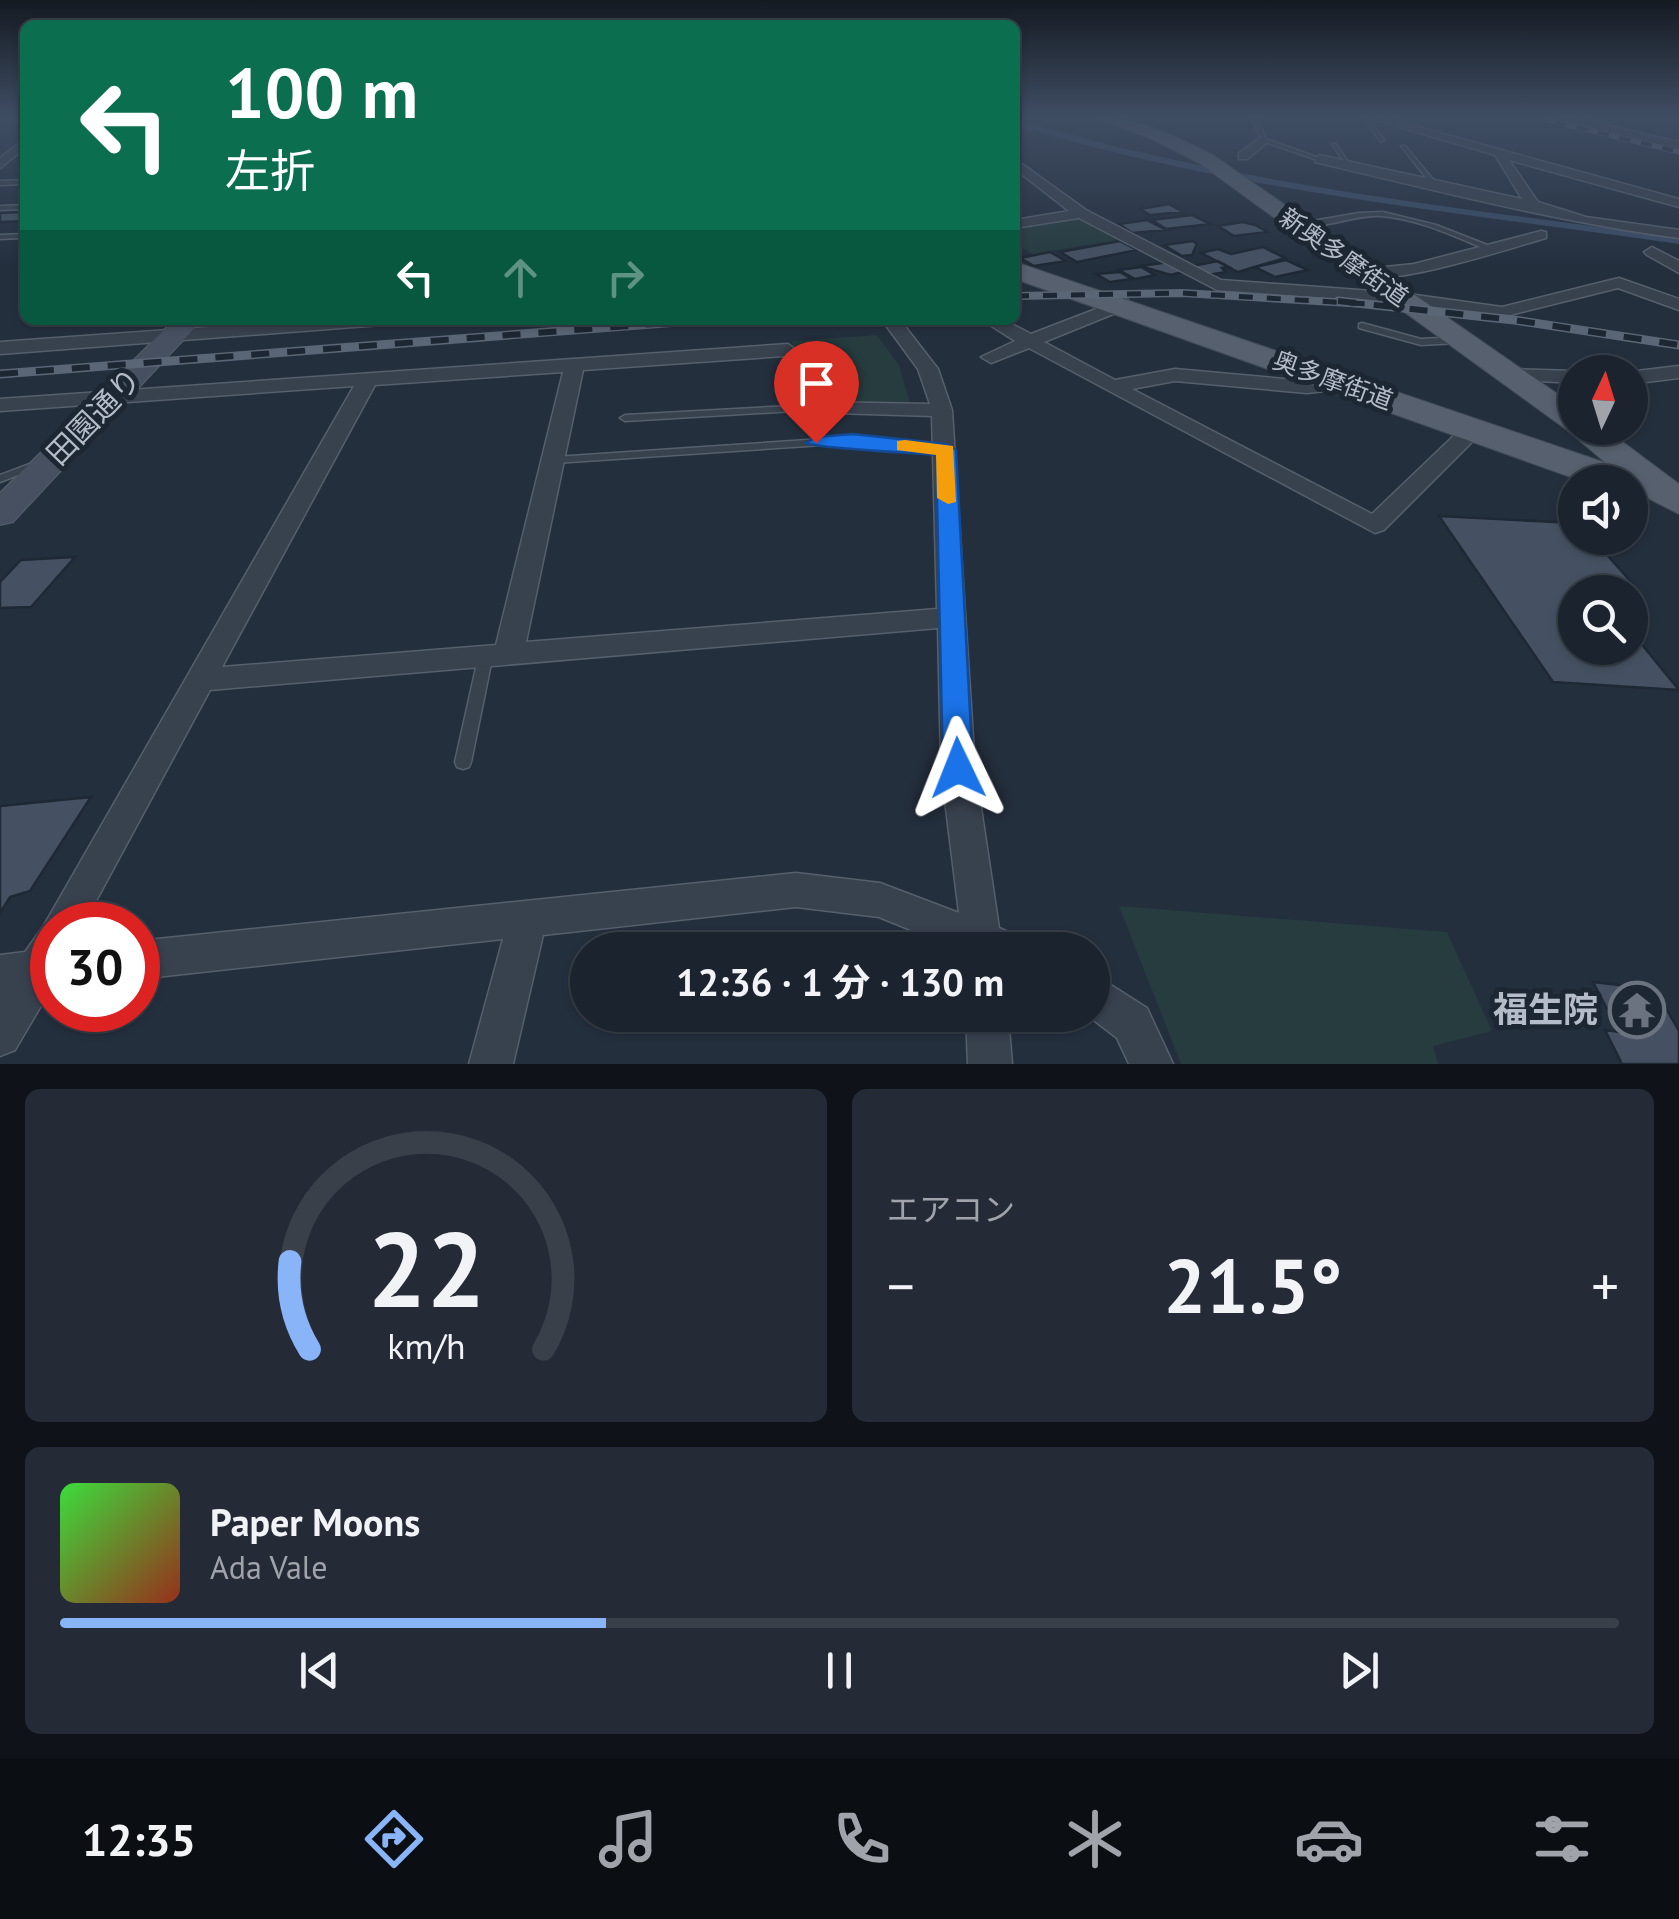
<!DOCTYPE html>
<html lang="ja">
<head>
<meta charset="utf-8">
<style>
	body { margin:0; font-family:"PT Sans","Noto Sans JP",sans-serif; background:#242b36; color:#f1f3f6; height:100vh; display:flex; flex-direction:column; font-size:38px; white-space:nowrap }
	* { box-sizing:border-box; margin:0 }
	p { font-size:32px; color:#a0a4aa }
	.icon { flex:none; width:55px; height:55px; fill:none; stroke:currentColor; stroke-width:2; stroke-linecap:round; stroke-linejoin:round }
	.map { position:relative; height:1064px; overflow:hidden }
	.sheet { display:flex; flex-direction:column; gap:25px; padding:25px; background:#0f1319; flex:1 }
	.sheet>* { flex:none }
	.banner { position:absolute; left:20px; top:20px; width:1000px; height:305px; border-radius:15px; box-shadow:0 2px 8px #0004,0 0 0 2px #39404a; background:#0b6e4f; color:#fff; overflow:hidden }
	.needle { width:65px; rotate:4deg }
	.fabs { position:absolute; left:1558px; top:355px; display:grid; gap:20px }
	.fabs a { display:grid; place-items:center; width:90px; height:90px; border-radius:50%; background:#1b232e; box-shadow:0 2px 8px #0004,0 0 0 2px #39404a; font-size:50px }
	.speed { position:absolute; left:30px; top:902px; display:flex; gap:20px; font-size:50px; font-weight:700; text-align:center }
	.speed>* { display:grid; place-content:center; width:130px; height:130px; border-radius:50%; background:#1b232e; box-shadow:0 2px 8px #0004,0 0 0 2px #39404a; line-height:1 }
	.speed .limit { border:15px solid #d22; background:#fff; color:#111 }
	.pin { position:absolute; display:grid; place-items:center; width:85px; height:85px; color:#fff; margin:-102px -42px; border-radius:50% 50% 50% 0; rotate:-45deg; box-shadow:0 0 10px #0007 }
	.pin .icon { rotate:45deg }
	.me { position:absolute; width:110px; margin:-55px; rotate:358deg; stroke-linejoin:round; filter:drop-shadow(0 0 8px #0008) }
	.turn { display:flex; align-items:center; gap:35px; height:210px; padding:0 40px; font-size:45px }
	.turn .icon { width:130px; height:130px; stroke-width:2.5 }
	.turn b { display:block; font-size:70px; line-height:85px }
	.lanes { display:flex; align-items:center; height:95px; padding:0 40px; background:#0003; justify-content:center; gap:50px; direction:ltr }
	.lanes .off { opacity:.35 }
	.big { font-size:75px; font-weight:700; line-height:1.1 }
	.sheet .widget { flex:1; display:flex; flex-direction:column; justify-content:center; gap:15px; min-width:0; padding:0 35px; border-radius:15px; background:#242b36 }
	.sheet .dial { align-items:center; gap:0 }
	.dial svg { height:260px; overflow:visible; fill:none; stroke:#39404a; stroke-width:7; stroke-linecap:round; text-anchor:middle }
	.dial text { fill:#f1f3f6; stroke:none }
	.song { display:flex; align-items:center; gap:30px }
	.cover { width:120px; height:120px; border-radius:15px; background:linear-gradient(135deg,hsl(120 70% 55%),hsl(10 70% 35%)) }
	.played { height:10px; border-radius:5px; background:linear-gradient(90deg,#8ab4f8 35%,#39404a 35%) }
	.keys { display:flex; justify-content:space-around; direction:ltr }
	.heat { display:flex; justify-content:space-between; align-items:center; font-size:55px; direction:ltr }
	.sheet .tiles { flex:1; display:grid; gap:25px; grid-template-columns:1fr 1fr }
	.widget:last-child { grid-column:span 2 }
	.trip { position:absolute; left:570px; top:932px; width:540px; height:100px; border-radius:50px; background:#1b232e; box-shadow:0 2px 8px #0004,0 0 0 2px #39404a; font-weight:700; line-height:100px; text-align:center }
	.tabs { display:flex; height:160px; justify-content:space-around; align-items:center; background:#0b0e12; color:#a0a4aa }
	.tabs .icon { width:70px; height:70px }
	.tabs .active { color:#8ab4f8 }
	.tabs b { font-size:45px; color:#f1f3f6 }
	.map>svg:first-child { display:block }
	.green { fill:#263c3f }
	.water { fill:#394c67 }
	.building { fill:#455162; stroke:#1f2835; stroke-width:2.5 }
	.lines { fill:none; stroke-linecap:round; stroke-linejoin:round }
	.lane-casing { stroke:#565f6c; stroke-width:3 }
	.street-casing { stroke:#565f6c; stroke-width:3 }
	.secondary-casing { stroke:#565f6c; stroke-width:2 }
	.primary-casing { stroke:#414a57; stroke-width:2 }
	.lane { fill:#38414e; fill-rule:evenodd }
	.street { fill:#38414e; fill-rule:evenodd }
	.secondary { fill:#465061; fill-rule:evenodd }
	.primary { fill:#56606e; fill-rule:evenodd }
	.rail-far2-casing { stroke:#5a6575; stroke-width:5 }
	.rail-far1-casing { stroke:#5a6575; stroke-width:8 }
	.rail-casing { stroke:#5a6575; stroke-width:9 }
	.rail-far2 { stroke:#1d2633; stroke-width:4; stroke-dasharray:11; stroke-linecap:butt }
	.rail-far1 { stroke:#1d2633; stroke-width:5; stroke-dasharray:14; stroke-linecap:butt }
	.rail { stroke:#1d2633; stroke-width:6; stroke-dasharray:18; stroke-linecap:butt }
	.route { fill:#1a73e8; stroke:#114b97; stroke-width:2.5 }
	.slow { fill:#f59e0b }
	.labels { text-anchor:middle; stroke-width:10; stroke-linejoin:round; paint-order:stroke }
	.far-street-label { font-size:25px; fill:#b4bcc9; stroke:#1d2633 }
	.street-label { font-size:30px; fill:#b4bcc9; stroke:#1d2633 }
	.near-poi-label { font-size:35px; font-weight:bold; fill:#b4bcc9; stroke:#1d2633; text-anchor:end }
</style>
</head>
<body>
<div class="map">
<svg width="1679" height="1064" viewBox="0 0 1679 1064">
	<rect width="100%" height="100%" fill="#242f3e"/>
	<path class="green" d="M1079 217 1127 238 1033 254 1015 244V226Z
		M877 335 899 365 910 403 805 401 792 341Z
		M1119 906 1447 932 1492 1031 1433 1046 1438 1064H1181Z"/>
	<path class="water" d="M1015 119C1230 184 1457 207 1679 238V244C1457 212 1230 191 1015 125Z"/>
	<path class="building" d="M1169 204 1183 212 1150 215 1140 209Z
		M25 212V221L0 222V213Z
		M1192 215 1211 224 1166 229 1152 220Z
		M1147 220 1166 230 1132 233 1119 224Z
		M1243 222 1255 225 1268 232 1234 236 1218 226Z
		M1120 241 1137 250 1077 262 1060 252Z
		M1193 241 1197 244 1192 255 1182 256 1164 245Z
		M1263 247 1285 258 1238 272 1201 253 1218 249 1231 254Z
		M1050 252 1066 261 1034 266 1020 258Z
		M1286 260 1308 270 1275 277 1255 267Z
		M1218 261 1229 267 1222 268 1226 272 1208 275 1192 266Z
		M1170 262 1182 272 1171 275 1140 266Z
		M1141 267 1155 275 1135 279 1119 270Z
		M1120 272 1132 279 1110 282 1096 274Z
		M1439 516 1575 523V538H1592L1632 583 1590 581 1599 592H1575V648H1630V630L1679 690 1553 682Z
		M75 557 31 607 0 608V582L21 560Z
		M91 797 30 891 10 897 0 913V806Z
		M1593 982 1655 989 1679 1031V1064H1622L1605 1030 1619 1032Z"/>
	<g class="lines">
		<g class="lane-casing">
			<path id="lane" d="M1251 117H1257L1266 139 1322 159 1317 160 1262 141Z
				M1378 117 1380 120 1372 123 1384 140 1381 142 1366 122Z
				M1332 144H1336L1352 168H1348Z
				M1401 146H1405L1436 183V185H1432Z
				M25 180V184L0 185V181Z
				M25 205V209L0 210V206Z
				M1383 212 1436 225 1500 250 1493 252C1457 238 1420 219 1381 216 1353 214 1321 232 1295 224L1359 213Z
				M24 234 25 236 21 238 0 239V235Z
				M1362 323 1421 339 1458 337 1463 340 1458 343 1421 345 1359 328V324Z
				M808 405 813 408 812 410 625 421 620 418 625 415Z
				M853 437 946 447 952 450 946 453 853 443 555 463 549 460 555 457Z
				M35 462 39 463 41 465 39 467 0 482V475Z
				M486 649 491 650 493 654 471 762 469 767 463 769 457 767 455 762 479 654 481 650Z"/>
		</g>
		<g class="street-casing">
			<path id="street" d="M1365 117H1382L1679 199V207L1509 160 1538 202 1586 217 1679 230V238C1558 222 1434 190 1315 162L1319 155 1522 199 1495 155Z
				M1552 117H1571L1679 142V150Z
				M1260 138 1270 140 1247 159H1239V153Z
				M25 139V148L0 168V158Z
				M1015 159 1086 210 1221 280 1401 293 1502 307 1619 278 1679 299V310L1618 288 1502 317 1397 303 1217 290 1079 218 1015 228V220L1069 211 1015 169Z
				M1541 231 1546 232V238C1514 247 1381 291 1358 274L1366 269 1414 264Z
				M1652 247 1679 261V273L1647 255 1644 252Z
				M1122 299 1128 300V308L1044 342 1115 380 1175 369 1307 381 1351 380V388L1307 393 1175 381 1132 389 1372 514 1464 426 1472 425 1483 431 1384 530 1375 533 1029 348 991 363 981 357 1015 341 982 320H1004L1031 334Z
				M308 320H390L381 325 0 354V342Z
				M882 320H900L938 369 952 410 975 768 999 928 1021 937 1027 950H960L879 917 796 907 543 935 513 1064H469L503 939 138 979V941L796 873 880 883 959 913 941 768 938 628 210 690 83 925H52V987L15 1050 0 1056V955L25 952 43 927 354 386 0 411V399L788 344 808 359 817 402 930 404 918 369ZM784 356 789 361 801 412 932 416 937 609 526 642 583 370ZM563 372 496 645 222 667 375 385Z
				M1679 366V378L1630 384 1628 372Z
				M1510 369 1575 371 1581 372H1575V383L1503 379V371Z
				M1092 973 1147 1008 1173 1064H1129L1117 1038 1087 1015H1092Z
				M966 1015H1008L1012 1064H968Z"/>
		</g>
		<g class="secondary-casing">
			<path id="secondary" d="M174 320H202L13 522 0 525V493Z"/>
		</g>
		<g class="primary-casing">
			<path id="primary" d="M1092 117C1137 117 1173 135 1213 155L1575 406V428H1604L1679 484V514L1630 489V482L1579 480 1015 279V262L1606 463 1567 430 1199 163 1150 138Z"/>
		</g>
		<use href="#lane" class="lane"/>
		<use href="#street" class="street"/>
		<use href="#secondary" class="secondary"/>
		<use href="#primary" class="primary"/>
		<g class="rail-far2-casing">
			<path id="rail-far2" d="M1534 117 1679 152"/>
		</g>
		<g class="rail-far1-casing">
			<path id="rail-far1" d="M1015 296 1182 293 1367 304"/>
		</g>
		<g class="rail-casing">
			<path id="rail" d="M1338 301 1514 320 1679 345
				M0 374 705 320"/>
		</g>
		<use href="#rail-far2" class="rail-far2"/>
		<use href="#rail-far1" class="rail-far1"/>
		<use href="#rail" class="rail"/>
	</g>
	<linearGradient id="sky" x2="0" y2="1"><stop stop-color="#141a22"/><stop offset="0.44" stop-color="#3f4d63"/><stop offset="1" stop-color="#3f4d63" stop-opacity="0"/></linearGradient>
	<rect width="1679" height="266" fill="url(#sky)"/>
	<path class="route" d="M853 434 946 444 956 450 973 768 969 777 958 781 947 777 943 768 936 455C917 453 812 448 806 443L816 437Z"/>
	<path class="slow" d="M905 440 953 446 956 502 948 504 937 498 936 455 897 450V441Z"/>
	<defs>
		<g id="temple-ring" transform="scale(2.875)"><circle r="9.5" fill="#1d2633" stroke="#6b7280" stroke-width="1.5"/><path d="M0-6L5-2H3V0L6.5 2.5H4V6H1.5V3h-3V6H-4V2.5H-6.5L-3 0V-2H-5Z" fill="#6b7280"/></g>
	</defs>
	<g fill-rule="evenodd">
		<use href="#temple-ring" x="1637" y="1010"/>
	</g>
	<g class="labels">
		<g class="far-street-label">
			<text transform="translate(1344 257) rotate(35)" y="9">新奥多摩街道</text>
			<text transform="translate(1333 380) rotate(20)" y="9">奥多摩街道</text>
		</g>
		<g class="street-label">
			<text transform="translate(94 417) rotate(-46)" y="10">田園通り</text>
		</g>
		<g class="near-poi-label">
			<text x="1598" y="1022">福生院</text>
		</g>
	</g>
</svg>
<div class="fabs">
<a><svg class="needle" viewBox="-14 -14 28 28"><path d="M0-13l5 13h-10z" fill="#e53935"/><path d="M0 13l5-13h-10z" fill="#a0a4aa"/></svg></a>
<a><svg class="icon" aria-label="sound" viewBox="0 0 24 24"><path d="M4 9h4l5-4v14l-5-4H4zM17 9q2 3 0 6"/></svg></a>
<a><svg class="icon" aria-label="search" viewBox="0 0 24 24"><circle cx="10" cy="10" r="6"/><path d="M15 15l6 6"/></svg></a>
</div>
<div class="speed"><div class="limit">30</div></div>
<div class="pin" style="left:816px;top:443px;background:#d93025"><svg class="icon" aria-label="arrive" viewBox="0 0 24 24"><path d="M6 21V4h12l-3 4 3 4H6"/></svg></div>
<svg class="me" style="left:958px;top:768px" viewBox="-20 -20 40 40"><path d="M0-17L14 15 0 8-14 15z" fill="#1a73e8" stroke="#fff" stroke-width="4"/></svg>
<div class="trip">12:36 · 1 分 · 130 m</div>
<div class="banner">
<div class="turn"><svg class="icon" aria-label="left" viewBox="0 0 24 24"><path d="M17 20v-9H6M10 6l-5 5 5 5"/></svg><div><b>100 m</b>左折</div></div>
<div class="lanes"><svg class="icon" aria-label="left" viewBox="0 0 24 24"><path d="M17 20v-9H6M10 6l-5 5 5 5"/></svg><svg class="icon off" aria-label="ahead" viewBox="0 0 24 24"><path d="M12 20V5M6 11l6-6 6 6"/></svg><svg class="icon off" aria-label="right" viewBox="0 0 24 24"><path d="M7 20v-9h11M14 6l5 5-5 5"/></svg></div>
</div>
</div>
<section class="sheet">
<div class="tiles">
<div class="widget dial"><svg viewBox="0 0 100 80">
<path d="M14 69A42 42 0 1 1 86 69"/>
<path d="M14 69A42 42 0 0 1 8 42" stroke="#8ab4f8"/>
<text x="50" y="56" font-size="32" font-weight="700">22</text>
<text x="50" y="72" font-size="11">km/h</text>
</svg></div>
<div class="widget"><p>エアコン</p>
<div class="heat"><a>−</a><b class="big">21.5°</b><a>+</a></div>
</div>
<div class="widget">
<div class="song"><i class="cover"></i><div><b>Paper Moons</b><p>Ada Vale</p></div></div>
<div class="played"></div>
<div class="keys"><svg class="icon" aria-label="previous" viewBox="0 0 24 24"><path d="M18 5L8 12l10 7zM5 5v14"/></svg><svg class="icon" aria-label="pause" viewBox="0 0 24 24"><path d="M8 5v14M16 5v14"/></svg><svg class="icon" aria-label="next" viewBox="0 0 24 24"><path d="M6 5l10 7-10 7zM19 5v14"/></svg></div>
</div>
</div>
</section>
<nav class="tabs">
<b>12:35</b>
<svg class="icon active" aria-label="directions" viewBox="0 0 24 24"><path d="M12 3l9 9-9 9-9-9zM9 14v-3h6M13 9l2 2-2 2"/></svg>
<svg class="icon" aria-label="music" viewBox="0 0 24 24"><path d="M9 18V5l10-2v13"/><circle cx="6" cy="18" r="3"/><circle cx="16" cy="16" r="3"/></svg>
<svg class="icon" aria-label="phone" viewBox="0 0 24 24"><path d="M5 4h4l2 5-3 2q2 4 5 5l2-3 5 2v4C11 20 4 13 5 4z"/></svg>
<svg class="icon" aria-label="climate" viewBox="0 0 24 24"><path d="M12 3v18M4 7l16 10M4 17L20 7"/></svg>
<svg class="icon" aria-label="car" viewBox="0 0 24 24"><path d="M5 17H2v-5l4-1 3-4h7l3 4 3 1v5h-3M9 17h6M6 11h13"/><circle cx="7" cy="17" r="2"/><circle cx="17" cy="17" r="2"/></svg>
<svg class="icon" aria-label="filters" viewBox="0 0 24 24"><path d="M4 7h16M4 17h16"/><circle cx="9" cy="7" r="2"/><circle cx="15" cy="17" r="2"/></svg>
</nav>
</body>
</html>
